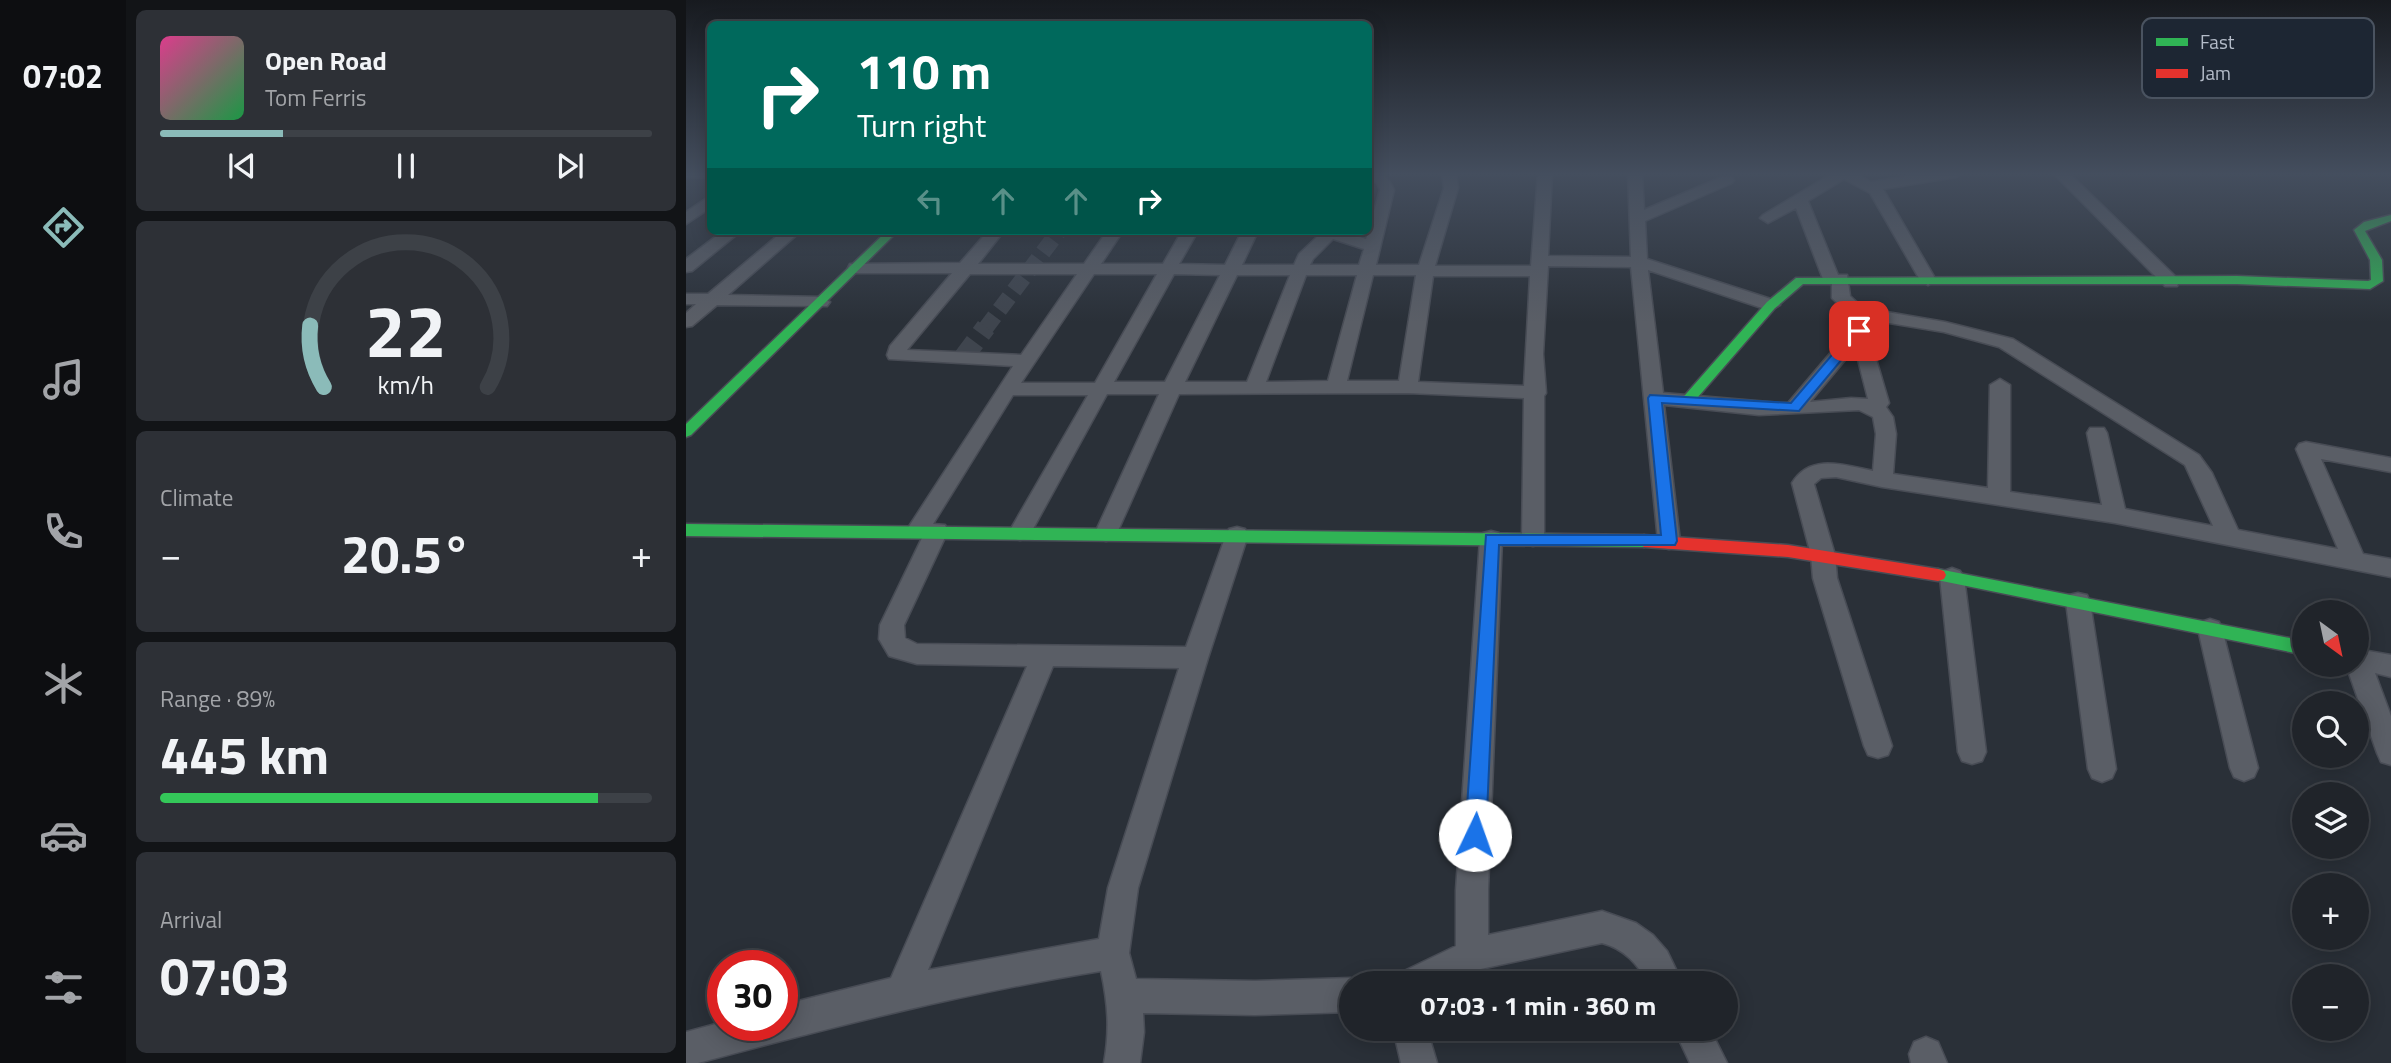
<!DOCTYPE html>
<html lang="en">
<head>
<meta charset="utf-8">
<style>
	body { margin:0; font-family:"Titillium Web",sans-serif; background:#2d3036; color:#f1f3f6; height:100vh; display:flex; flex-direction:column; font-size:26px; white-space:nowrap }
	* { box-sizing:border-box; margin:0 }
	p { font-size:23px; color:#a2a4a8 }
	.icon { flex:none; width:38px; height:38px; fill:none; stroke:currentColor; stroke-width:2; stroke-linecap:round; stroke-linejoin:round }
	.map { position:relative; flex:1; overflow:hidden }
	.drawer { display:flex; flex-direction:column; gap:10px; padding:10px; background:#121417; width:560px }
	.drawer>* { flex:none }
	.guide { position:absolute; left:21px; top:21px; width:665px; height:214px; border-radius:10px; box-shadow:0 4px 18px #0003,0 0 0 2px #3d4147; background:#00695c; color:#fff; overflow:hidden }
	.needle { width:46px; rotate:147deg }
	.tools { position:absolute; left:1606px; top:600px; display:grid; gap:14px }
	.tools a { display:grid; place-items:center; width:77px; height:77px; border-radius:50%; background:#20242a; box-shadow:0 4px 18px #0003,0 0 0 2px #3d4147; font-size:35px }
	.speed { position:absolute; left:21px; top:950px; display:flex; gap:14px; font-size:35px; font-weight:700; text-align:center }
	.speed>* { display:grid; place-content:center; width:91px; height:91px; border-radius:50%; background:#20242a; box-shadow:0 4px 18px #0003,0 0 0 2px #3d4147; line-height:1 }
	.speed .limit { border:10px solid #d22; background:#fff; color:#111 }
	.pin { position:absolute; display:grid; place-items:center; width:60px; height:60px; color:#fff; margin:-30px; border-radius:14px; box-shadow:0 4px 10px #0006 }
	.me { position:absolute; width:77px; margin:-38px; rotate:3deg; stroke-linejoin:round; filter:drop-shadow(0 0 5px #0008) }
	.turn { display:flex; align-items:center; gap:24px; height:147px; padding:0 35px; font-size:32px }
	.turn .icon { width:91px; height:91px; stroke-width:2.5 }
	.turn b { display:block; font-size:49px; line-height:60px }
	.lanes { display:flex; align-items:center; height:66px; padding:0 35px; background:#0003; justify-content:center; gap:35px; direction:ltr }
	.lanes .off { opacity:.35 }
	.big { font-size:52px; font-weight:700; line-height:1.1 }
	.drawer .card { flex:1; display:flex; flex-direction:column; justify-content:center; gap:10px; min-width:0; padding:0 24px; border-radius:10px; background:#2d3036 }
	.drawer .dial { align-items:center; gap:0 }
	.dial svg { height:182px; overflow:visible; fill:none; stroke:#3d4147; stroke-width:7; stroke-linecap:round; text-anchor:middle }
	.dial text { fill:#f1f3f6; stroke:none }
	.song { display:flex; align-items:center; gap:21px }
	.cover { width:84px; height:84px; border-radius:10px; background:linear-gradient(135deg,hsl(330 70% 55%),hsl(140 70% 35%)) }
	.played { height:7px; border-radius:4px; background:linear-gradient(90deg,#8bbbb9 25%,#3d4147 25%) }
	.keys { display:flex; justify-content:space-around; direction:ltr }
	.heat { display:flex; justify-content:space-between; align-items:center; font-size:38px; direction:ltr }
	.charge { height:10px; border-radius:5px; background:linear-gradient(90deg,#34c759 89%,#3d4147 0) }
	.trip { position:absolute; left:653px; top:971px; width:399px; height:70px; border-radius:35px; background:#20242a; box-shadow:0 4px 18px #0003,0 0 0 2px #3d4147; font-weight:700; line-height:70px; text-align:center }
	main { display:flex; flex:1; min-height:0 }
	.tabs { display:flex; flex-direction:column; width:126px; justify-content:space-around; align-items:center; background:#0d0e11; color:#a2a4a8 }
	.tabs .icon { width:49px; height:49px }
	.tabs .selected { color:#8bbbb9 }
	.tabs b { font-size:32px; color:#f1f3f6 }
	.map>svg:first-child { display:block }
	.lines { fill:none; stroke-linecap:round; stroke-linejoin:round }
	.street-tunnel-far1 { stroke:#3f454e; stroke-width:16; stroke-dasharray:16 8; stroke-linecap:butt }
	.street-tunnel { stroke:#3f454e; stroke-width:20; stroke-dasharray:20 10; stroke-linecap:butt }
	.street-casing { stroke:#484c55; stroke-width:3 }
	.fast-casing { stroke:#484c55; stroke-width:3 }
	.jam-casing { stroke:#484c55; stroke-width:3 }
	.street { fill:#5a5e66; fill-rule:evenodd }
	.fast { fill:#30b455; fill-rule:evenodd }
	.jam { fill:#e5322d; fill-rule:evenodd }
	.route { fill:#1a73e8; stroke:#114b97; stroke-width:2 }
	.key { fill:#1d2633; stroke:#4a5360; stroke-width:2 }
	.key-label { font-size:19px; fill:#b4bcc9 }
</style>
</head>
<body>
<main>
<nav class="tabs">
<b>07:02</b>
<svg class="icon selected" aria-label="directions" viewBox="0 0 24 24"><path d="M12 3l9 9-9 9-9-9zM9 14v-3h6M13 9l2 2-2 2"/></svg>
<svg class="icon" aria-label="music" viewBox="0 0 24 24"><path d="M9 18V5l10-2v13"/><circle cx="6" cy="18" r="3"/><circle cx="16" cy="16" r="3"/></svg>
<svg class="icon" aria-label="phone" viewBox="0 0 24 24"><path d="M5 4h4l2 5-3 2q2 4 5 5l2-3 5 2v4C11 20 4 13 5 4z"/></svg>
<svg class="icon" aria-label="climate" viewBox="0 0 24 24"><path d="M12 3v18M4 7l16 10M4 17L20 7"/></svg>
<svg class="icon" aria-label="car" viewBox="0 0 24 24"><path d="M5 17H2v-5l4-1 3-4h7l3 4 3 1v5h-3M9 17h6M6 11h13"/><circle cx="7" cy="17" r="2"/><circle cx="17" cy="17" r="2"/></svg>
<svg class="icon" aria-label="filters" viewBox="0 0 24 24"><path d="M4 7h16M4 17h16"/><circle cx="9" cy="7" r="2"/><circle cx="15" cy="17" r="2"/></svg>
</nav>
<section class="drawer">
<div class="card">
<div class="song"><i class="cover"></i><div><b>Open Road</b><p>Tom Ferris</p></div></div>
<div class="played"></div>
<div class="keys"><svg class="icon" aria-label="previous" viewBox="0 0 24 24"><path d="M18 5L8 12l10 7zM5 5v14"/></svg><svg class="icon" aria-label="pause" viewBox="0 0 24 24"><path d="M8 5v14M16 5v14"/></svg><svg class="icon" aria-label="next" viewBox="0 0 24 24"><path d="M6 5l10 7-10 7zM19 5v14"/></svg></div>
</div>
<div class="card dial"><svg viewBox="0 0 100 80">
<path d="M14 69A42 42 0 1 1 86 69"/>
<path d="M14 69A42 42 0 0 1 8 42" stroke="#8bbbb9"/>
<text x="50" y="56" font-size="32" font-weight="700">22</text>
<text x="50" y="72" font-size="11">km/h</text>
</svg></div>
<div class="card"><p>Climate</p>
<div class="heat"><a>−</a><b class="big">20.5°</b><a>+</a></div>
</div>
<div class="card"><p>Range · 89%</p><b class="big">445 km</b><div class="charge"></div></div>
<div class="card"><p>Arrival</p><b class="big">07:03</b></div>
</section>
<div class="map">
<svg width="1705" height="1063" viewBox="0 0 1705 1063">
	<rect width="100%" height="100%" fill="#2a3038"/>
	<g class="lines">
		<path class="street-tunnel-far1" d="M299 329 373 231"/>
		<path class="street-tunnel" d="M277 358 300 327"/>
		<g class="street-casing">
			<path id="street" d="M0 173H24V178L0 177Z
				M682 173C697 173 702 176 708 190L690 265H733L758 188 756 173H770L772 188 749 266H845L852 173H866L862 256 945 257 942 173H956L958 210 1036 177H1046L1048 180 1046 183 959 221 961 259 1091 301 1094 305 1085 310 1079 309 962 270 977 393 1094 403H1102L1175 317 1163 314 1146 298V284L1139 283 1137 279 1110 208 1082 223 1074 218 1077 215 1147 173H1169L1185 182 1240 173H1277L1270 177 1197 189 1250 280 1242 285 1234 280 1184 193 1158 179 1122 201 1152 275H1161L1164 296 1175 306 1189 310 1259 322 1327 339 1513 455 1526 473 1552 530 1652 549 1610 449 1613 444 1620 442 1705 458V472L1635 459 1677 554 1705 559V577L1429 523 1196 487 1150 477 1135 478 1128 484 1149 555 1151 578 1206 746 1202 755 1192 758 1182 755 1178 746 1127 578 1125 555 1106 483C1124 453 1158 465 1187 471L1190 434 1187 417 1173 410 1073 415 978 405 994 541 991 547 983 549 975 547 972 541 945 267 862 266 857 354 860 393 858 396V538L855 544 847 546 839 544 836 538 838 398 722 393 493 394 431 533 428 539 420 541 412 539 409 533 473 394H421L342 538 334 540 326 538 323 532 402 395H327L247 524 259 525 262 531 218 625 219 638 231 644 500 647 540 535 543 529 551 527 559 529 562 535 522 658 452 888 443 953 450 979 569 981 665 978 677 984H665V1012L569 1015 457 1013 458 1032 454 1063H418C424 1030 422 1004 415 971 278 993 146 1027 12 1063H0V1032L37 1022V1026H96V1005L205 978 341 666 231 664 203 656 193 639 194 625 236 538 223 537 220 531 327 366 203 359 201 355 204 346 266 273H170L162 268 164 264 274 263 302 231H318L292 264H398L421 231H437L415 264H477L496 231H512L493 264 539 265 556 231H572L556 265H608L613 254 633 235 629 231H654L680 239 694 190 691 183 682 177ZM647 239 678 249 673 265H624L627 259ZM284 274H391L335 355 221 350ZM408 274H471L409 383H335ZM488 274 534 275 479 382H428ZM551 275H604L561 382H499ZM620 275H671L642 381 580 382ZM687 275H730L713 381H661ZM747 276H844L838 386 732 382ZM1191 321 1258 332 1313 347 1499 465 1527 526 1439 509 1421 433 1418 428H1404L1401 433 1416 505 1324 492V385L1314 379 1304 385 1302 488 1207 474 1210 434 1207 417 1200 407 1203 403 1182 332ZM1169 348 1182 399 1165 398 1124 402ZM367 666 493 668 422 888 413 939 242 970Z
				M1367 173H1383L1491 278 1493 282 1491 286H1479Z
				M24 196V208L0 224V212Z
				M37 231H55L6 271 0 272V259Z
				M97 231H115L42 295 135 297 144 302 141 306 31 305 6 326 0 327V313L10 304H0V294H22Z
				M805 531 813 533 816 539 802 890V935L916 911 950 923 967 935 981 951 997 984H963C951 964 939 949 916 943L790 970 764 984H712L716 972 770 946V890L794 539 797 533Z
				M1266 568 1274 571 1278 577 1300 752 1296 761 1286 764 1276 761 1272 752 1254 577 1258 571Z
				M1392 593 1401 595 1404 602 1430 769 1426 778 1416 782 1406 778 1402 769 1380 602 1383 595Z
				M1524 619 1533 622 1536 629 1572 768 1568 777 1558 781 1548 777 1544 768 1512 629 1515 622Z
				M1671 649 1705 655V677L1689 673 1705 716V765L1695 762 1691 753 1660 665H1671Z
				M707 1029H741L751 1063H715Z
				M988 1029H1024L1041 1063H1004Z
				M1240 1037 1252 1042 1261 1063H1225L1223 1054 1228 1042Z"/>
		</g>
		<g class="fast-casing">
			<path id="fast" d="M1705 215V221L1679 231 1696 260 1697 281 1684 289 1551 284H1117L1089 308 1005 405H995L993 402 1081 302 1110 278 1551 276 1682 281 1685 280 1684 260 1668 230 1678 222Z
				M201 231H212L5 435 0 437V424Z
				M0 524 958 535 966 541 958 547 0 536Z
				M1252 569 1619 641V655L1246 579 1244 575 1246 571Z"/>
		</g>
		<g class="jam-casing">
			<path id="jam" d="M958 535 1102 545 1252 569 1258 571 1260 575 1258 579 1252 581 1102 557 958 547 950 541Z"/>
		</g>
		<use href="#street" class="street"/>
		<use href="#fast" class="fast"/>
		<use href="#jam" class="jam"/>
	</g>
	<linearGradient id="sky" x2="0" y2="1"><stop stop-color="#171a1f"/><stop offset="0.54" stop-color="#444e5e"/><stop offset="1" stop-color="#444e5e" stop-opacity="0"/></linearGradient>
	<rect width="1705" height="322" fill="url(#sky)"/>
	<path class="route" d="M1173 327 1177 329V334L1113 411 976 403 991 541 989 545H813L800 835 797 842 789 845 782 842 779 835 800 535H975L962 398 964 395 1105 403 1168 329Z"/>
	<rect x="1456" y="18" width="232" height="80" rx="10" class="key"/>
	<rect x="1470" y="38" width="32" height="8" fill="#30b455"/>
	<rect x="1470" y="69" width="32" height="9" fill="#e5322d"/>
	<g class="key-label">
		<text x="1514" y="49">Fast</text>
		<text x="1514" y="80">Jam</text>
	</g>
</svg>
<div class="tools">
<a><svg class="needle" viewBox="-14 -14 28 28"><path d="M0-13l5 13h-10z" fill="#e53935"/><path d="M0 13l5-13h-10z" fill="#a2a4a8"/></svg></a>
<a><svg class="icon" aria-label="search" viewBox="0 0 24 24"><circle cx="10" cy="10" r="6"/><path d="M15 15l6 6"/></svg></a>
<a><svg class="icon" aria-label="layers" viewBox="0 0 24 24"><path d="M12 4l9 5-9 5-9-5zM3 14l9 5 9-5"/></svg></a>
<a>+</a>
<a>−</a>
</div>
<div class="speed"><div class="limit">30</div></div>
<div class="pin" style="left:1173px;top:331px;background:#d93025"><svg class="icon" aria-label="arrive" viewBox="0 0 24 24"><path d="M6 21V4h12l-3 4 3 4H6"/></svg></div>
<svg class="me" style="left:789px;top:835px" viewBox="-20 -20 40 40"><circle r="19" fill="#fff"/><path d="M0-13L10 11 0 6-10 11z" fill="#1a73e8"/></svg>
<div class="trip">07:03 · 1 min · 360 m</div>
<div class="guide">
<div class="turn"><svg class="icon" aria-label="right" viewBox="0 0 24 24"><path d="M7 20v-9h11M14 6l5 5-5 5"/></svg><div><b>110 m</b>Turn right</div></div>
<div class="lanes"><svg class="icon off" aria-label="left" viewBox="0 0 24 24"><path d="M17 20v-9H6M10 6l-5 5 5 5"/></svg><svg class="icon off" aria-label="ahead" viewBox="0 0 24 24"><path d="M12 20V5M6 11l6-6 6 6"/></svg><svg class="icon off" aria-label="ahead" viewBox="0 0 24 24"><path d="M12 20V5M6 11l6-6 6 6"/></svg><svg class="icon" aria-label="right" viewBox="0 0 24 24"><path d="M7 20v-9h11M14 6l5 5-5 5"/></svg></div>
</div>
</div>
</main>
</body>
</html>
